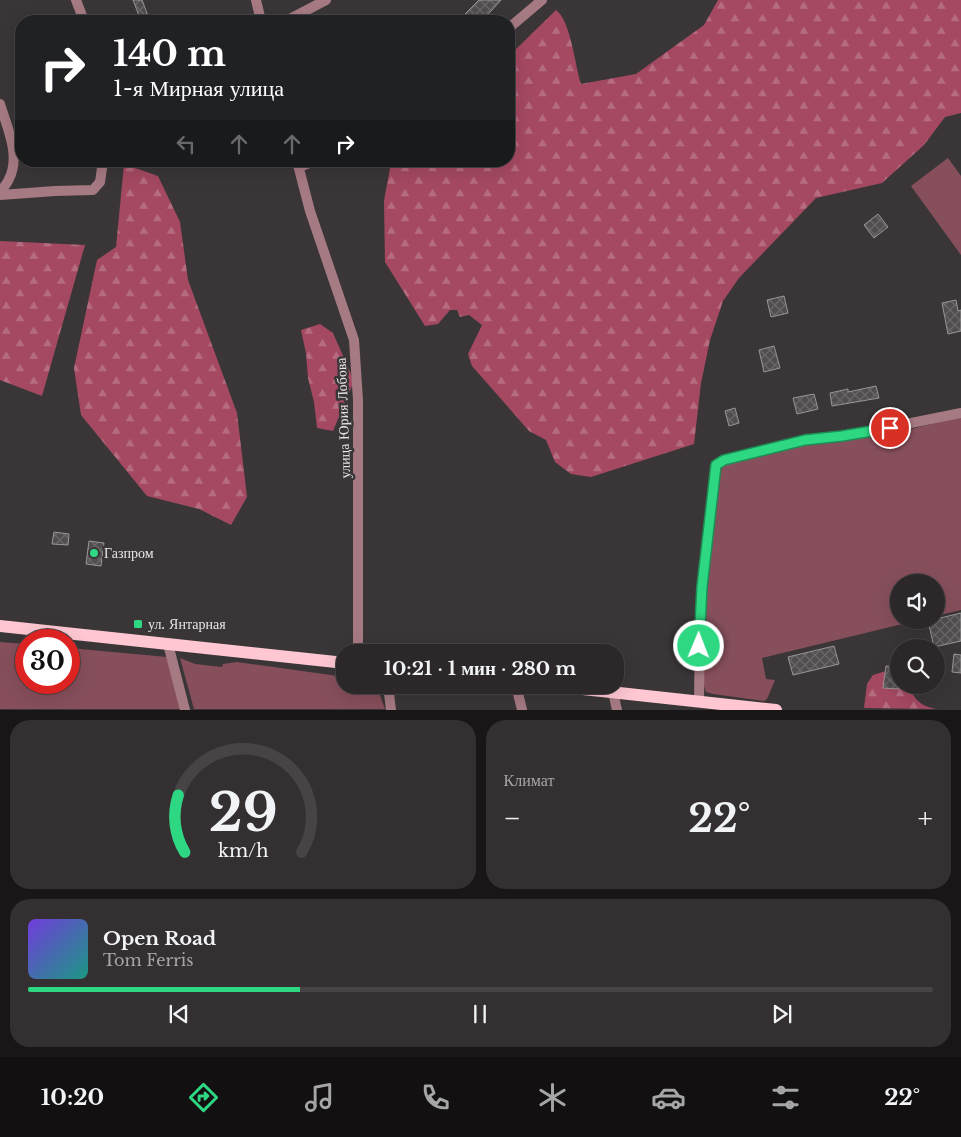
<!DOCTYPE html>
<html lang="ru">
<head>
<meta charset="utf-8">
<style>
	body { margin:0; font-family:"Libre Baskerville",serif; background:#343031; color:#f1f3f6; height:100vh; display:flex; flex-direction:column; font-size:19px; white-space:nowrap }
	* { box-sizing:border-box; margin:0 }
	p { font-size:16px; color:#a6a6a8 }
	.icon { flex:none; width:28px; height:28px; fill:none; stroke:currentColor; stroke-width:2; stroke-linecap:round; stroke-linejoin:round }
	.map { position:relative; height:710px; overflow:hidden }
	.details { display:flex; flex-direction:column; gap:10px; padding:10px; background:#181617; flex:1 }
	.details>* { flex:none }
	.banner { position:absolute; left:15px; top:15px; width:500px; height:152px; border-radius:20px; box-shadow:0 5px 20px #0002,0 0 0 1px #484446; background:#202124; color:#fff; overflow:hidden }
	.buttons { position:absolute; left:890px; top:574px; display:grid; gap:10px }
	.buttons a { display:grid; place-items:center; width:55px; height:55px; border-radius:50%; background:#2c2829; box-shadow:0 5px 20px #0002,0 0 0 1px #484446; font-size:25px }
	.speed { position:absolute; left:15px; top:629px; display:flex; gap:10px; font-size:25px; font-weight:700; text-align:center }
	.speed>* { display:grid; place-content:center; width:65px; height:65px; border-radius:50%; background:#2c2829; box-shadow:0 5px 20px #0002,0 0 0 1px #484446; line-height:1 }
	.speed .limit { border:8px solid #d22; background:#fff; color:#111 }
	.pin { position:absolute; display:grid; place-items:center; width:42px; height:42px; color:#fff; margin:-21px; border:2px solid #fff; border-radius:50%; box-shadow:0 1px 5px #0007 }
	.me { position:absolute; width:55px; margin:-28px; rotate:1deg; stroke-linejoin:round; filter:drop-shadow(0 0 4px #0008) }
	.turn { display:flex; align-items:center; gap:18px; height:105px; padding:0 15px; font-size:22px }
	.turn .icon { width:65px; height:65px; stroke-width:2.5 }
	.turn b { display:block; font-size:35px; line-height:42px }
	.lanes { display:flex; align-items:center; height:48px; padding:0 15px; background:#0003; justify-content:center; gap:25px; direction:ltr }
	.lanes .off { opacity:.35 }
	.big { font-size:38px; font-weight:700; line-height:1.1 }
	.details .card { flex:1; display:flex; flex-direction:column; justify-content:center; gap:8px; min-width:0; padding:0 18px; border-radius:20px; background:#343031 }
	.details .dial { align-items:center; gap:0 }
	.dial svg { height:130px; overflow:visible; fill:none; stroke:#484446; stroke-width:7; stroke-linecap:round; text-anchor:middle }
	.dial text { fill:#f1f3f6; stroke:none }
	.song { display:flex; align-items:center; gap:15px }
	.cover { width:60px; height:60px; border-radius:8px; background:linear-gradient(135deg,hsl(260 70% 55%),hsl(170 70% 35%)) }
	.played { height:5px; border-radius:2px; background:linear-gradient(90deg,#2ed883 30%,#484446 30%) }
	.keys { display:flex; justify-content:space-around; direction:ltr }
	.heat { display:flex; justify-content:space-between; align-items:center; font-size:28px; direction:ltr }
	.details .tiles { flex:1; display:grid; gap:10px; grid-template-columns:1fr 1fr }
	.card:last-child { grid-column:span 2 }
	.trip { position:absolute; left:336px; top:644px; width:288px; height:50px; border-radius:20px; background:#2c2829; box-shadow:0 5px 20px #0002,0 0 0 1px #484446; font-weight:700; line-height:50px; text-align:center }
	.tab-bar { display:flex; height:80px; justify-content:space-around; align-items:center; background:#121010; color:#a6a6a8 }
	.tab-bar .icon { width:35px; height:35px }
	.tab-bar .selected { color:#2ed883 }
	.tab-bar b { font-size:22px; color:#f1f3f6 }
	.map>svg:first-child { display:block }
	.green { fill:#874f5c }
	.forest { fill:url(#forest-firs) }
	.building { fill:url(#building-cross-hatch); stroke:#9a9596 }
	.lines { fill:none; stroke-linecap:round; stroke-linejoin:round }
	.street { stroke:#a67a83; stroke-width:10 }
	.primary { stroke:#fec7d2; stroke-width:12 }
	.route-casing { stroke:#1e8c55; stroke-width:12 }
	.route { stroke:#2ed883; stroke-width:9 }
	.poi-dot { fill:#2ed883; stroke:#3a3637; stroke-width:2 }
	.labels { text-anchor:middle; stroke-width:5; stroke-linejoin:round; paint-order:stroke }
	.street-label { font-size:14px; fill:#e9e6e7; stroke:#3a3637 }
	.poi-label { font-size:14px; fill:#e9e6e7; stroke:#3a3637; text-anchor:start }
</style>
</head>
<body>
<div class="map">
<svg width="961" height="710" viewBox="0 0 961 710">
	<defs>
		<pattern id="forest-firs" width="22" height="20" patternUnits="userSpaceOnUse" patternTransform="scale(1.25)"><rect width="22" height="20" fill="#a54962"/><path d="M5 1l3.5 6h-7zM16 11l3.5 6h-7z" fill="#b66c80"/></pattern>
		<pattern id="building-cross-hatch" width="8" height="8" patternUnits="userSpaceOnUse" patternTransform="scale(1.25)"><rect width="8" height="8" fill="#524e4f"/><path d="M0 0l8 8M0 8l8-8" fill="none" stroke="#6b6868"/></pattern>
	</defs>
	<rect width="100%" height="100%" fill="#3a3637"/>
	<path class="green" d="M948 158 961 176V255L911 186Z
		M961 417V610L936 616V582H899V620H919L762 658 766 679 775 680 767 699 764 701 713 694 706 692C696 664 705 608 708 578 712 541 714 504 722 467 765 446 821 444 868 437 899 433 930 424 961 417Z
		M0 642 26 644V682H69V648L167 657 181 709H0Z
		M180 658 195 664 222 667 223 664 237 662 345 677V685H376L385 709H194Z"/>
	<path class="forest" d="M718 0H961V113L945 117 924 145 882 183 816 198 739 278 723 301 710 340 701 383 694 444 591 477 571 474 555 462 546 440 529 431 472 366 468 354 482 325 469 315 460 317 457 310H450L438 324 425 326 385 262 384 201 390 168 393 161H509V56L556 10C571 21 575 66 581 84L636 74 704 25Z
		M124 164 158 176 180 222 188 280 237 413 247 497 231 525 199 509 147 496 81 415 74 368 97 260 116 247Z
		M0 241 85 245 42 396 0 380Z
		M320 324 333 333 354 381 333 431 317 428 314 402 308 378 306 353 301 330Z
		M889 670 899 685H907C916 700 919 706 937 709L864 708 867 684 873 675Z"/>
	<path class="building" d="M133 0H142L150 21H141Z
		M479 0H501L482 21H471L464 15Z
		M878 214 888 227 874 238 864 225Z
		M784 296 788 313 771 317 767 300Z
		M956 300 958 311 961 310V331L948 334 942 303Z
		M774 346 780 368 764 372 759 350Z
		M876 386 879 398 832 406 830 393 848 389V392Z
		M814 394 818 409 797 414 793 398Z
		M735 408 739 423 729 426 725 411Z
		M54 532 69 534 68 545 52 544Z
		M89 541 104 543 101 566 86 564Z
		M961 613V641L934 647 928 621Z
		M834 646 839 664 793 675 788 657Z
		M954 654 961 655V673L952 672Z
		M886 666 899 667V689L883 688Z"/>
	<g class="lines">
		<path class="street" d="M76 0 84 21
			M256 0 261 21
			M286 21 326 0
			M509 28 542 0
			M0 104C7 127 21 156 9 179 7 184 3 188 0 192
			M297 161 310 211 354 340 358 400V652
			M299 167 314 161
			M0 195 55 191 93 190 100 182 103 161
			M168 644 185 710
			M388 685 391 710
			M516 685 522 710
			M613 692 617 710
			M699 701 700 628 702 587 716 465 724 461 805 440 857 434 961 413"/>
		<path class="primary" d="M0 626 345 663
			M546 685 776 710"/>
	</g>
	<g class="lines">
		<g class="route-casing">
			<path id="route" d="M699 646 702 587 716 465 724 460 805 440 842 436 890 428"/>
		</g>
		<use href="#route" class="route"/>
	</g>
	<g class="poi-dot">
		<circle cx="94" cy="553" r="5"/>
		<rect x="133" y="619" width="10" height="10" rx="2.5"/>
	</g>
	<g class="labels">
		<g class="street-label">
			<text transform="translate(343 418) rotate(-92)" y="5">улица Юрия Лобова</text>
		</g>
		<g class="poi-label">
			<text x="104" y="558">Газпром</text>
			<text x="148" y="629">ул. Янтарная</text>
		</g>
	</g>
</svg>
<div class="buttons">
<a><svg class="icon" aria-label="sound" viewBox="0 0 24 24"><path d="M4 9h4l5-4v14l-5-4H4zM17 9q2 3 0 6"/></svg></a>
<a><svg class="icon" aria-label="search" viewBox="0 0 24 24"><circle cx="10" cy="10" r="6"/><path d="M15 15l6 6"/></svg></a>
</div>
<div class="speed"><div class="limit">30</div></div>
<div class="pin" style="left:890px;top:428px;background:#d93025"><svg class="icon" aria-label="arrive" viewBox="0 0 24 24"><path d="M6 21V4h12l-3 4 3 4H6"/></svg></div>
<svg class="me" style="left:699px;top:646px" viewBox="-20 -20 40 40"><circle r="17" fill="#2ed883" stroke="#fff" stroke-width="3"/><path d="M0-11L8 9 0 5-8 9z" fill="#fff"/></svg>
<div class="trip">10:21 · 1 мин · 280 m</div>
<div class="banner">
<div class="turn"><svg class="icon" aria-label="right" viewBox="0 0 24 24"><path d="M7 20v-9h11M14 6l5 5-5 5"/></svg><div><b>140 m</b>1-я Мирная улица</div></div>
<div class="lanes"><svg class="icon off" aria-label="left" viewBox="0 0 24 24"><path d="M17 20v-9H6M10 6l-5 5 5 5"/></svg><svg class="icon off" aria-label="ahead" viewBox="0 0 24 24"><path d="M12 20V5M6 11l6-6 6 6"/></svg><svg class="icon off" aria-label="ahead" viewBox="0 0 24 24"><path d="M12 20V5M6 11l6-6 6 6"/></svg><svg class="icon" aria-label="right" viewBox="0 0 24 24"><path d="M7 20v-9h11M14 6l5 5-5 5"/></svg></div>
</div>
</div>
<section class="details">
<div class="tiles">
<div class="card dial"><svg viewBox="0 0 100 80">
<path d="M14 69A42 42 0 1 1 86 69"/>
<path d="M14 69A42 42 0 0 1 10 34" stroke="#2ed883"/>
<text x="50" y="56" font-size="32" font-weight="700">29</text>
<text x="50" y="72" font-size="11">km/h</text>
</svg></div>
<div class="card"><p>Климат</p>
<div class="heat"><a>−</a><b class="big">22°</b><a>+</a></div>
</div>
<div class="card">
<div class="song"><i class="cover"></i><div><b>Open Road</b><p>Tom Ferris</p></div></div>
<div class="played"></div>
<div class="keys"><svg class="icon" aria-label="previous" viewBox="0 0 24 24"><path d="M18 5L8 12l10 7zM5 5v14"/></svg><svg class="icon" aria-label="pause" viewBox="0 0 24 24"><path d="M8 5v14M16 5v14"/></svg><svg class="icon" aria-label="next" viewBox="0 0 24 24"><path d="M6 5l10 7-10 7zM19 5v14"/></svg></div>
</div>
</div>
</section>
<nav class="tab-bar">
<b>10:20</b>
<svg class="icon selected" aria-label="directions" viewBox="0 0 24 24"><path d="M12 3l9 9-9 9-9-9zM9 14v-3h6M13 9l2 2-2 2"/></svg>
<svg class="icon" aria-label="music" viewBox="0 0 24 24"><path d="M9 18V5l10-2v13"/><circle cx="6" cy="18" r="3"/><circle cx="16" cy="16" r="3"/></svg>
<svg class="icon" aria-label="phone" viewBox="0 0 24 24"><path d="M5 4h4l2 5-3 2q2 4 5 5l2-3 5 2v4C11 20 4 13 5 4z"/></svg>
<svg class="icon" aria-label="climate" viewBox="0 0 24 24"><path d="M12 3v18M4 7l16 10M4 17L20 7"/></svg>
<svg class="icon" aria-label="car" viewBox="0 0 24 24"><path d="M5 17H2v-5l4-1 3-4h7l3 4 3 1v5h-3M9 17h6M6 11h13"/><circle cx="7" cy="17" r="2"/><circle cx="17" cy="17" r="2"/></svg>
<svg class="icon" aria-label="filters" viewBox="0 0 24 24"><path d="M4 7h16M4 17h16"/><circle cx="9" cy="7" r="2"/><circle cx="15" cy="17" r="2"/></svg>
<b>22°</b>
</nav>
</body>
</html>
